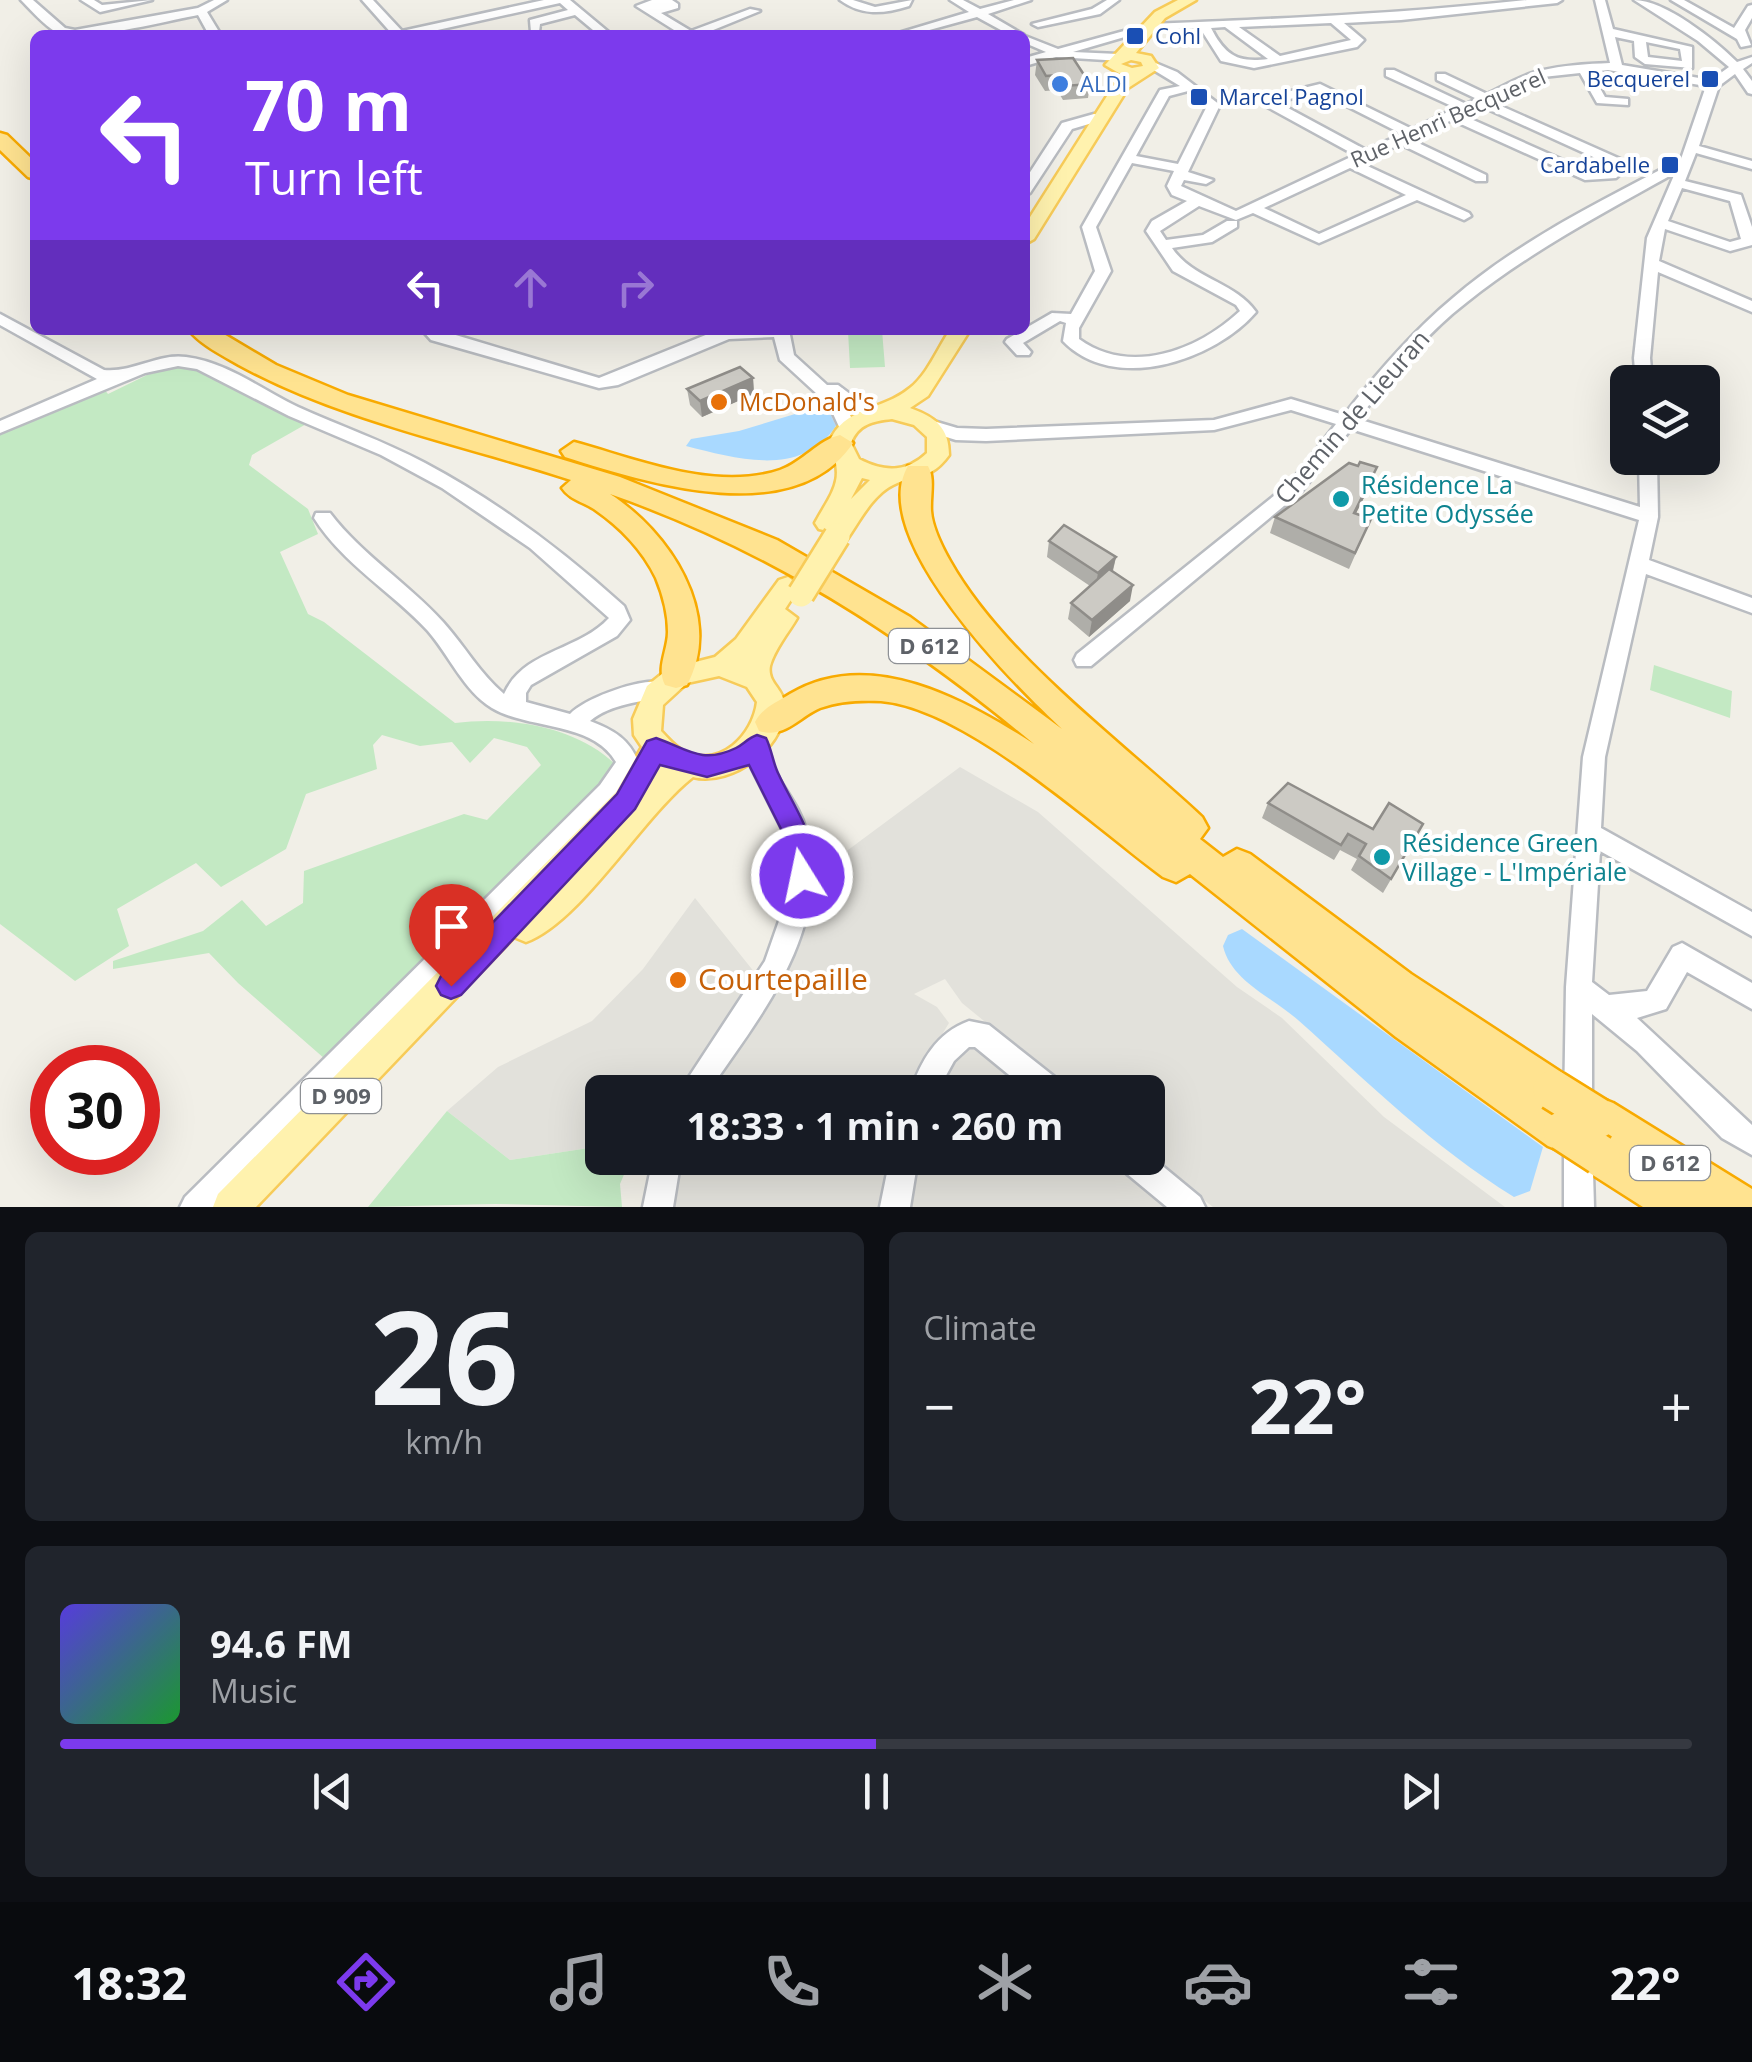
<!DOCTYPE html>
<html lang="en">
<head>
<meta charset="utf-8">
<style>
	body { margin:0; font-family:"Open Sans",sans-serif; background:#20242c; color:#f1f3f6; height:100vh; display:flex; flex-direction:column; font-size:38px; white-space:nowrap }
	* { box-sizing:border-box; margin:0 }
	p { font-size:32px; color:#9ea1a6 }
	.icon { flex:none; width:55px; height:55px; fill:none; stroke:currentColor; stroke-width:2; stroke-linecap:round; stroke-linejoin:round }
	.map { position:relative; height:1207px; overflow:hidden }
	.drawer { display:flex; flex-direction:column; gap:25px; padding:25px; background:#0d0f14; flex:1 }
	.drawer>* { flex:none }
	.guide { position:absolute; left:30px; top:30px; width:1000px; height:305px; border-radius:15px; box-shadow:0 10px 40px #0002; background:#7c3aed; color:#fff; overflow:hidden }
	.buttons { position:absolute; left:1610px; top:365px; display:grid; gap:20px }
	.buttons a { display:grid; place-items:center; width:110px; height:110px; border-radius:15px; background:#171b24; box-shadow:0 10px 40px #0002; font-size:50px }
	.speed { position:absolute; left:30px; top:1045px; display:flex; gap:20px; font-size:50px; font-weight:700; text-align:center }
	.speed>* { display:grid; place-content:center; width:130px; height:130px; border-radius:50%; background:#171b24; box-shadow:0 10px 40px #0002; line-height:1 }
	.speed .limit { border:15px solid #d22; background:#fff; color:#111 }
	.pin { position:absolute; display:grid; place-items:center; width:85px; height:85px; color:#fff; margin:-102px -42px; border-radius:50% 50% 50% 0; rotate:-45deg; box-shadow:0 0 10px #0007 }
	.pin .icon { rotate:45deg }
	.me { position:absolute; width:110px; margin:-55px; rotate:350deg; stroke-linejoin:round; filter:drop-shadow(0 0 8px #0008) }
	.turn { display:flex; align-items:center; gap:35px; height:210px; padding:0 50px; font-size:45px }
	.turn .icon { width:130px; height:130px; stroke-width:2.5 }
	.turn b { display:block; font-size:70px; line-height:85px }
	.lanes { display:flex; align-items:center; height:95px; padding:0 50px; background:#0003; justify-content:center; gap:50px; direction:ltr }
	.lanes .off { opacity:.35 }
	.big { font-size:75px; font-weight:700; line-height:1.1 }
	.drawer .card { flex:1; display:flex; flex-direction:column; justify-content:center; gap:15px; min-width:0; padding:0 35px; border-radius:15px; background:#20242c }
	.drawer .dial { align-items:center; gap:0 }
	.dial b { font-size:130px; line-height:1 }
	.song { display:flex; align-items:center; gap:30px }
	.cover { width:120px; height:120px; border-radius:15px; background:linear-gradient(135deg,hsl(250 70% 55%),hsl(130 70% 35%)) }
	.played { height:10px; border-radius:5px; background:linear-gradient(90deg,#7c3aed 50%,#363941 50%) }
	.keys { display:flex; justify-content:space-around; direction:ltr }
	.heat { display:flex; justify-content:space-between; align-items:center; font-size:55px; direction:ltr }
	.drawer .tiles { flex:1; display:grid; gap:25px; grid-template-columns:1fr 1fr }
	.card:last-child { grid-column:span 2 }
	.trip { position:absolute; left:585px; top:1075px; width:580px; height:100px; border-radius:15px; background:#171b24; box-shadow:0 10px 40px #0002; font-weight:700; line-height:100px; text-align:center }
	.tabs { display:flex; height:160px; justify-content:space-around; align-items:center; background:#090b0e; color:#9ea1a6 }
	.tabs .icon { width:70px; height:70px }
	.tabs .current { color:#7c3aed }
	.tabs b { font-size:45px; color:#f1f3f6 }
	.map>svg:first-child { display:block }
	.industrial { fill:#e2e1db }
	.green { fill:#c3e9c3 }
	.water { fill:#a9d9ff }
	.lines { fill:none; stroke-linecap:round; stroke-linejoin:round }
	.minor-casing { stroke:#b9bcc1; stroke-width:5 }
	.major-casing { stroke:#f7cb59; stroke-width:5 }
	.highway-casing { stroke:#f8aa00; stroke-width:5 }
	.minor { fill:#fff; fill-rule:evenodd }
	.major { fill:#fff2ae; fill-rule:evenodd }
	.highway { fill:#ffe390; fill-rule:evenodd }
	.major-bridge-casing { stroke:#f7cb59; stroke-width:30; stroke-linecap:butt }
	.highway-bridge-casing { stroke:#f8aa00; stroke-width:44; stroke-linecap:butt }
	.major-bridge { stroke:#fff2ae; stroke-width:25 }
	.highway-bridge { stroke:#ffe390; stroke-width:39 }
	.wall { fill:#afaea9 }
	.shaded-wall { fill:#8f8d89 }
	.building { fill:#cccac4; stroke:#8f8d89; stroke-width:2.5 }
	.route { fill:#7c3aed; stroke:#51269a; stroke-width:2.5 }
	.transit-dot { fill:#1a4fb4; stroke:#fff; stroke-width:4 }
	.shop-dot { fill:#3f7fe0; stroke:#fff; stroke-width:4 }
	.food-dot { fill:#e8710a; stroke:#fff; stroke-width:4 }
	.culture-dot { fill:#0f9aa8; stroke:#fff; stroke-width:4 }
	.labels { text-anchor:middle; stroke-width:8; stroke-linejoin:round; paint-order:stroke }
	.far-transit-label { font-size:22px; fill:#164399; stroke:#fff; text-anchor:start }
	.far-shop-label { font-size:22px; fill:#366cbe; stroke:#fff; text-anchor:start }
	.far-street-label { font-size:22px; fill:#5e6268; stroke:#fff }
	.shield { fill:#fff; stroke:#8e9195; stroke-width:2.5 }
	.shield-label { font-size:22px; font-weight:bold; fill:#5e6268 }
	.food-label { font-size:25px; fill:#c56008; stroke:#fff; text-anchor:start }
	.street-label { font-size:25px; fill:#5e6268; stroke:#fff }
	.culture-label { font-size:25px; fill:#0d838f; stroke:#fff; text-anchor:start }
	.near-food-label { font-size:30px; fill:#c56008; stroke:#fff; text-anchor:start }
</style>
</head>
<body>
<div class="map">
<svg width="1752" height="1207" viewBox="0 0 1752 1207">
	<rect width="100%" height="100%" fill="#f1efe7"/>
	<path class="industrial" d="M960 767 1038 812 1237 987 1282 1018 1384 1117 1505 1207H1213L1148 1156V1092H1071L962 1003 945 979 914 994 937 1007 949 1023 907 1092H707L794 955 812 907 813 865 825 867Z
		M695 898 755 973 677 1092H602V1146L510 1160 447 1111 498 1067 592 1021 643 969Z
		M969 1047 982 1051 1031 1092H937L961 1053Z
		M680 1158H889L878 1207H670Z
		M921 1158H1108L1167 1207H910Z"/>
	<path class="green" d="M882 330 885 367 850 368 848 331Z
		M178 366 193 368 308 423 252 455 249 465 308 509 318 534 280 552 308 614 324 622 455 723C509 716 578 726 618 767L592 800 325 1059 238 983 209 953 113 969V961L203 931 242 900 266 926 303 903 304 871 464 814 487 820 541 765 527 747 494 738 470 763 452 742 420 746 382 735 373 745 377 769 306 794 286 849 221 887 196 863 117 909 129 946 75 981 0 924V430L104 389 108 394 147 375Z
		M1654 665 1732 691 1730 718 1650 690Z
		M447 1111 510 1160 602 1146V1158H631L620 1184 622 1207 495 1204 368 1207Z"/>
	<path class="water" d="M818 407 828 409 836 426C801 478 738 459 686 446L691 439 739 431Z
		M1242 929 1543 1147 1530 1191 1514 1197C1433 1147 1369 1083 1298 1020 1272 997 1231 981 1223 946L1228 935Z"/>
	<g class="lines">
		<g class="minor-casing">
			<path id="minor" d="M21 0H33L65 28 75 30 198 8 214 0H227L207 12 221 35H209L198 15C171 20 77 44 56 32 44 25 31 10 21 0Z
				M81 0H94L102 5 152 0 100 12Z
				M362 0H373L402 31 544 0H570L612 35H599L575 15 540 24 539 32H531L530 20 568 10 560 3 415 35H393Z
				M652 0H672L678 4V8L661 13 691 31 750 9 760 11 701 35H682L636 6Z
				M840 0H853L875 7 912 0 909 6C883 14 862 16 840 0Z
				M950 0H963L980 9 1014 0H1031L988 14 1024 35H1010L977 17 911 35H892L969 12Z
				M1107 0H1119L1100 14 1038 27 1032 24 1092 9Z
				M1527 0H1562L1557 3 1401 20 1344 23 1364 40 1357 47 1254 68 1221 61 1200 28 1150 30 1144 27 1150 24C1273 19 1401 14 1527 0ZM1331 23 1351 40 1280 56 1239 27ZM1225 27 1268 59C1237 63 1225 55 1211 28Z
				M1595 0H1605L1613 29 1692 47V68L1645 64 1635 57 1634 41 1615 37 1622 65 1711 80 1729 67 1698 41 1634 0C1665 0 1715 40 1737 62L1752 57V63L1743 69 1752 81V94L1748 93 1735 74 1719 86 1699 146 1752 161V169L1696 153 1685 181 1741 195 1752 227V245L1730 251 1665 229 1659 261 1752 301V312L1658 272 1650 358 1652 382H1636L1634 358 1647 238 1675 173C1603 213 1531 251 1467 302 1425 334 1391 378 1358 419L1640 507 1639 458H1657L1658 517 1649 560 1752 598V613L1646 574 1605 757 1601 828 1752 912V936L1600 851 1592 982 1609 995 1647 991 1673 947 1682 943 1752 983V1009L1687 972 1666 1009 1637 1018 1752 1125V1155L1722 1138 1637 1051 1592 1014V1109L1588 1119 1578 1123 1568 1119 1564 1109 1566 987 1583 757 1639 520 1351 429 1302 491 1091 666H1077L1074 660 1077 654 1290 483 1336 424 1291 410 1214 430 986 441 956 440 924 430 921 426 930 420 957 428 986 429 1214 420 1291 399 1344 415C1377 373 1412 332 1453 298 1520 240 1603 200 1681 159L1706 86 1608 70 1591 72 1605 97 1628 99V105L1597 103 1580 73 1543 77 1492 102 1627 162V168L1616 178 1585 180 1452 120 1410 139 1486 175V181H1476L1400 144 1361 163 1469 213 1471 216 1464 220 1417 200 1319 243 1253 213 1236 220 1199 206 1160 231 1166 240 1203 235 1227 221H1237V227L1212 242 1172 248C1193 279 1235 282 1256 312 1214 361 1114 394 1063 341L1066 323 1060 321 1023 343 1031 352 1029 355H1017L1005 342 1007 339 1052 313 1071 314 1095 271 1082 227 1160 90 1180 86 1147 66 1153 62 1177 72 1220 105 1188 172 1213 180 1206 184 1184 180 1181 186 1236 211 1355 155 1262 104V98L1320 84 1412 129 1456 108 1386 76V70H1394L1466 104 1477 99 1437 80V74H1445L1487 94C1504 86 1522 75 1539 71 1564 65 1586 64 1610 63ZM1646 42 1680 49 1682 61 1648 57ZM1188 91 1207 106 1178 164 1136 156 1169 96ZM1319 92 1402 134 1366 150 1277 102ZM1481 106 1613 166 1607 171 1592 173 1462 115ZM1132 163 1174 171 1167 186 1172 195 1187 201 1152 221 1146 231 1173 271 1236 305 1240 311C1197 351 1130 376 1079 339V328L1111 271 1096 227ZM1350 168 1406 195 1319 234 1264 208ZM1682 188 1730 201 1741 239 1730 242 1668 221Z
				M1671 0H1684L1734 28 1748 6 1752 5V18L1745 30 1751 45 1741 47 1737 39Z
				M1124 31 1130 34 1128 36 1073 52 1118 54 1124 58 1122 61 1056 57 1025 66V58L1046 52 1025 43V36L1058 49Z
				M1094 114 1099 115V121L1072 129 1030 193 1025 194V180L1062 123Z
				M0 314 104 370C132 373 158 353 186 357 227 362 262 390 298 407 340 426 384 441 425 463 497 501 563 551 624 606L630 620 617 636 531 685 526 693V702L570 714C587 697 645 676 667 683L670 689 667 695C640 703 612 703 590 721 614 730 629 739 639 763L616 799 215 1207H180L185 1197 600 785 616 762C592 721 529 730 492 708 464 691 449 655 428 631 392 592 343 564 314 518L316 513H330C362 555 408 583 443 622 464 645 480 674 504 694 523 650 579 651 609 618L530 548 442 488 381 455 289 416 197 369 178 366 145 373 0 433V421L97 379 0 325Z
				M422 330H439L599 378 718 330H789L794 355 827 385H838L862 403 886 409 889 413 880 418 847 409 856 427 847 433 841 431 829 405 780 360 774 337 729 339 618 385 599 388 431 340Z
				M757 737 765 740C769 749 770 759 774 769 784 790 800 807 806 830 833 929 760 1016 708 1092H679L765 961 786 901 789 866 782 829 752 769 746 746 749 740Z
				M969 1021 989 1025 1061 1082 1064 1092H1030L975 1047H969L954 1061 937 1092H910C921 1061 936 1033 969 1021Z
				M1578 1124 1588 1128 1592 1138 1594 1207H1564V1138L1568 1128Z
				M1148 1154 1200 1197 1205 1207H1167L1120 1168 1116 1158H1148Z
				M653 1158H681L673 1207H643Z
				M890 1158H918L910 1207H880Z"/>
		</g>
		<g class="major-casing">
			<path id="major" d="M1178 0H1196L1165 18 1136 53 1151 56 1159 68 1128 88 1034 239 1025 244V225L1114 85 1124 76 1105 65 1155 12ZM1131 60 1141 62 1143 66 1132 68 1121 64Z
				M950 330H970L928 396 910 408C935 417 949 427 949 455 930 481 917 473 893 485 872 495 858 524 845 542H829L825 536 828 531 819 529 815 523C833 490 846 480 829 443 843 406 883 411 910 388 927 375 938 348 950 330ZM892 419 914 425 927 437V453C906 473 884 472 859 459L851 443C858 424 873 421 892 419ZM862 478 870 480 851 499Z
				M788 577 800 586 785 609 797 618C789 632 774 650 770 666 767 682 782 688 784 702 790 745 732 787 693 777 642 817 581 922 526 942L514 937 256 1207H213L218 1194 616 792 642 747 634 735 633 719 647 686 668 669 715 657 736 639 779 580ZM719 676 747 687 757 702C753 735 721 768 685 752 676 748 668 738 661 731L663 705 687 683Z"/>
		</g>
		<g class="highway-casing">
			<path id="highway" d="M0 133 7 135 35 162V179L28 177 0 150Z
				M189 330H217L276 365 348 395 620 477 777 540 910 617 1062 729C1014 684 866 537 908 466H928C935 479 930 496 931 511 932 526 942 547 950 561 1004 657 1122 742 1202 817L1208 828 1200 839 1223 857 1237 849 1250 854 1411 974 1567 1076 1573 1090 1563 1106 1578 1116 1583 1103 1598 1097 1613 1103 1752 1189V1207H1643L1585 1170 1579 1155 1585 1140 1591 1138 1583 1133 1578 1146 1563 1152 1548 1146 1396 1037 1190 874 1176 882 1163 877C1094 826 966 708 881 701 860 700 839 701 820 708 799 717 784 739 759 731L755 722C762 708 777 702 790 694 870 646 966 700 1034 744 902 635 772 551 610 494 668 531 725 614 687 685L676 688 665 685C656 668 668 650 668 632 668 614 663 595 656 578 642 549 620 527 594 509 583 502 569 499 562 488L571 480C460 444 342 421 239 365 222 355 201 345 189 330Z
				M840 435 853 443C794 531 645 482 565 457L561 451 574 442C637 459 715 492 780 470 803 462 818 440 840 435Z"/>
		</g>
		<use href="#minor" class="minor"/>
		<use href="#major" class="major"/>
		<use href="#highway" class="highway"/>
		<g class="major-bridge-casing">
			<path id="major-bridge" d="M801 594 837 536"/>
		</g>
		<g class="highway-bridge-casing">
			<path id="highway-bridge" d="M1553 1090 1598 1118
				M1563 1131 1600 1155"/>
		</g>
		<use href="#major-bridge" class="major-bridge"/>
		<use href="#highway-bridge" class="highway-bridge"/>
	</g>
	<path class="wall" d="M1037 60 1090 84 1088 98 1063 100 1057 90 1045 91 1035 75Z
		M753 378 754 394 702 417 690 405 687 389Z
		M1371 484 1356 513 1371 519 1349 569 1270 533 1275 517Z
		M1049 541 1116 557 1113 571 1130 601 1089 637 1068 619 1071 603 1090 586 1047 557Z
		M1268 803 1373 829 1423 824 1383 893 1351 870 1357 859 1340 850 1334 860 1262 818Z"/>
	<path class="shaded-wall" d="M753 378 754 394 702 417 700 401Z
		M1377 467 1371 484 1348 529 1354 513Z
		M1116 557 1112 573 1095 589 1098 573Z
		M1133 585 1130 601 1089 637 1092 620Z"/>
	<path class="building" d="M1073 58 1090 84 1065 86 1058 75 1046 76 1037 60Z
		M740 367 753 378 700 401 687 389Z
		M1360 462 1377 467 1354 513 1371 519 1355 553 1275 517 1349 463 1358 466Z
		M1064 525 1116 557 1098 573 1049 541Z
		M1109 569 1133 585 1092 620 1071 603Z
		M1288 783 1373 829 1389 803 1423 824 1391 879 1359 856 1366 844 1348 834 1341 845 1268 803Z"/>
	<path class="route" d="M757 735 766 738C772 750 773 764 779 775 792 804 827 852 812 885L802 888 793 885 781 829 749 765 707 777 660 765 635 809 461 995 451 999 441 995 436 986 441 976 617 794 647 741 656 738C686 748 701 765 736 748 744 744 748 738 757 735Z"/>
	<g class="transit-dot">
		<rect x="1125" y="26" width="20" height="20" rx="5"/>
		<rect x="1700" y="69" width="20" height="20" rx="5"/>
		<rect x="1189" y="87" width="20" height="20" rx="5"/>
		<rect x="1660" y="155" width="20" height="20" rx="5"/>
	</g>
	<circle class="shop-dot" cx="1060" cy="84" r="10"/>
	<g class="food-dot">
		<circle cx="719" cy="402" r="10"/>
		<circle cx="678" cy="980" r="10"/>
	</g>
	<g class="culture-dot">
		<circle cx="1341" cy="499" r="10"/>
		<circle cx="1382" cy="857" r="10"/>
	</g>
	<g class="labels">
		<g class="far-transit-label">
			<text x="1155" y="44">Cohl</text>
			<text x="1690" y="87" text-anchor="end">Becquerel</text>
			<text x="1219" y="105">Marcel Pagnol</text>
			<text x="1650" y="173" text-anchor="end">Cardabelle</text>
		</g>
		<g class="far-shop-label">
			<text x="1080" y="92">ALDI</text>
		</g>
		<g class="far-street-label">
			<text transform="translate(1448 118) rotate(-24)" y="8">Rue Henri Becquerel</text>
		</g>
		<g class="shield">
			<rect x="889" y="629" width="80" height="34" rx="8"/>
			<rect x="301" y="1079" width="80" height="34" rx="8"/>
			<rect x="1630" y="1146" width="80" height="34" rx="8"/>
		</g>
		<g class="shield-label">
			<text x="929" y="654">D 612</text>
			<text x="341" y="1104">D 909</text>
			<text x="1670" y="1171">D 612</text>
		</g>
		<g class="food-label">
			<text x="739" y="411">McDonald's</text>
		</g>
		<g class="street-label">
			<text transform="translate(1352 417) rotate(-49)" y="9">Chemin de Lieuran</text>
		</g>
		<g class="culture-label">
			<text x="1361" y="494">Résidence La<tspan x="1361" dy="29">Petite Odyssée</tspan></text>
			<text x="1402" y="852">Résidence Green<tspan x="1402" dy="29">Village - L'Impériale</tspan></text>
		</g>
		<g class="near-food-label">
			<text x="698" y="990">Courtepaille</text>
		</g>
	</g>
</svg>
<div class="buttons">
<a><svg class="icon" aria-label="layers" viewBox="0 0 24 24"><path d="M12 4l9 5-9 5-9-5zM3 14l9 5 9-5"/></svg></a>
</div>
<div class="speed"><div class="limit">30</div></div>
<div class="pin" style="left:451px;top:986px;background:#d93025"><svg class="icon" aria-label="arrive" viewBox="0 0 24 24"><path d="M6 21V4h12l-3 4 3 4H6"/></svg></div>
<svg class="me" style="left:802px;top:876px" viewBox="-20 -20 40 40"><circle r="17" fill="#7c3aed" stroke="#fff" stroke-width="3"/><path d="M0-11L8 9 0 5-8 9z" fill="#fff"/></svg>
<div class="trip">18:33 · 1 min · 260 m</div>
<div class="guide">
<div class="turn"><svg class="icon" aria-label="left" viewBox="0 0 24 24"><path d="M17 20v-9H6M10 6l-5 5 5 5"/></svg><div><b>70 m</b>Turn left</div></div>
<div class="lanes"><svg class="icon" aria-label="left" viewBox="0 0 24 24"><path d="M17 20v-9H6M10 6l-5 5 5 5"/></svg><svg class="icon off" aria-label="ahead" viewBox="0 0 24 24"><path d="M12 20V5M6 11l6-6 6 6"/></svg><svg class="icon off" aria-label="right" viewBox="0 0 24 24"><path d="M7 20v-9h11M14 6l5 5-5 5"/></svg></div>
</div>
</div>
<section class="drawer">
<div class="tiles">
<div class="card dial"><b>26</b><p>km/h</p></div>
<div class="card"><p>Climate</p>
<div class="heat"><a>−</a><b class="big">22°</b><a>+</a></div>
</div>
<div class="card">
<div class="song"><i class="cover"></i><div><b>94.6 FM</b><p>Music</p></div></div>
<div class="played"></div>
<div class="keys"><svg class="icon" aria-label="previous" viewBox="0 0 24 24"><path d="M18 5L8 12l10 7zM5 5v14"/></svg><svg class="icon" aria-label="pause" viewBox="0 0 24 24"><path d="M8 5v14M16 5v14"/></svg><svg class="icon" aria-label="next" viewBox="0 0 24 24"><path d="M6 5l10 7-10 7zM19 5v14"/></svg></div>
</div>
</div>
</section>
<nav class="tabs">
<b>18:32</b>
<svg class="icon current" aria-label="directions" viewBox="0 0 24 24"><path d="M12 3l9 9-9 9-9-9zM9 14v-3h6M13 9l2 2-2 2"/></svg>
<svg class="icon" aria-label="music" viewBox="0 0 24 24"><path d="M9 18V5l10-2v13"/><circle cx="6" cy="18" r="3"/><circle cx="16" cy="16" r="3"/></svg>
<svg class="icon" aria-label="phone" viewBox="0 0 24 24"><path d="M5 4h4l2 5-3 2q2 4 5 5l2-3 5 2v4C11 20 4 13 5 4z"/></svg>
<svg class="icon" aria-label="climate" viewBox="0 0 24 24"><path d="M12 3v18M4 7l16 10M4 17L20 7"/></svg>
<svg class="icon" aria-label="car" viewBox="0 0 24 24"><path d="M5 17H2v-5l4-1 3-4h7l3 4 3 1v5h-3M9 17h6M6 11h13"/><circle cx="7" cy="17" r="2"/><circle cx="17" cy="17" r="2"/></svg>
<svg class="icon" aria-label="filters" viewBox="0 0 24 24"><path d="M4 7h16M4 17h16"/><circle cx="9" cy="7" r="2"/><circle cx="15" cy="17" r="2"/></svg>
<b>22°</b>
</nav>
</body>
</html>
